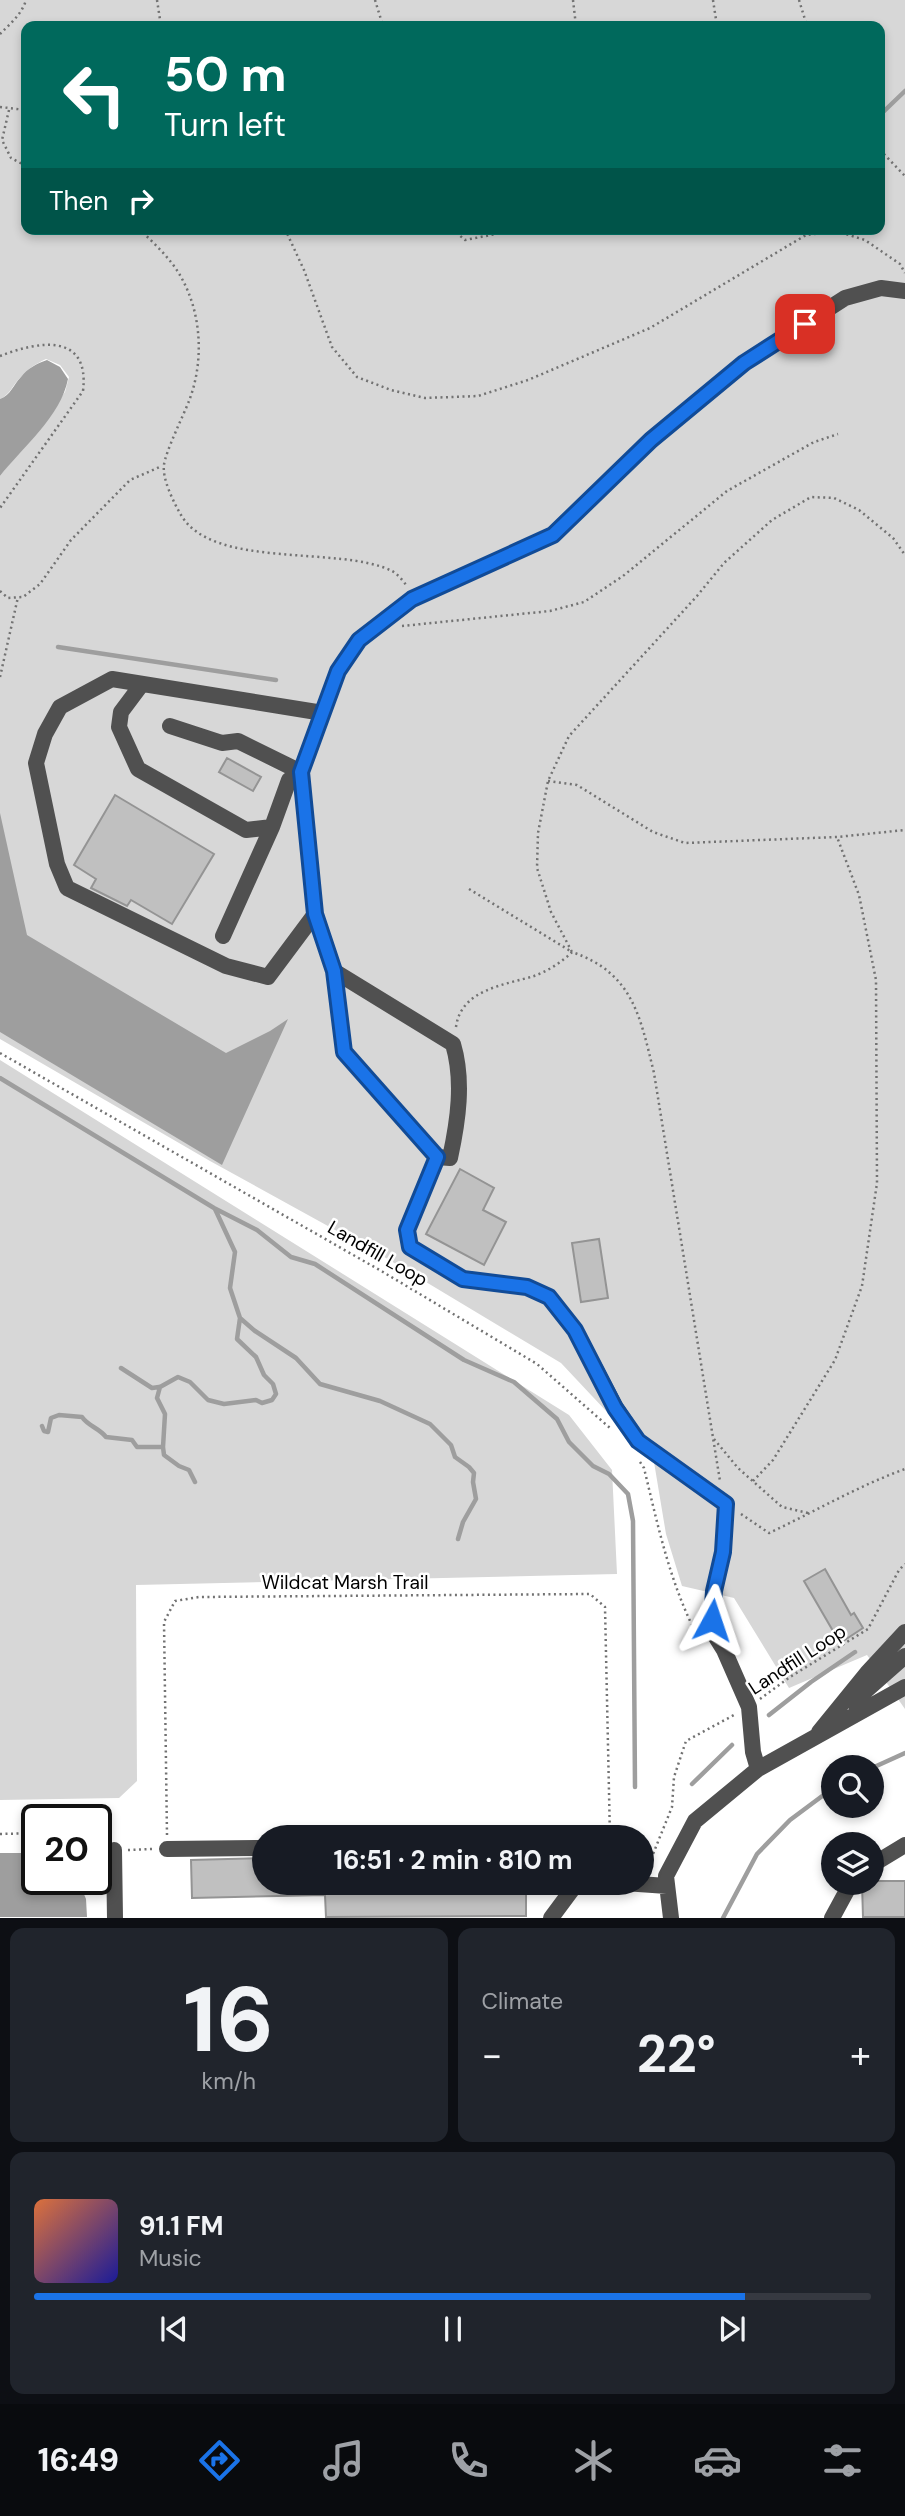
<!DOCTYPE html>
<html lang="en">
<head>
<meta charset="utf-8">
<style>
	body { margin:0; font-family:"DM Sans",sans-serif; background:#20242c; color:#f1f3f6; height:100vh; display:flex; flex-direction:column; font-size:26px; white-space:nowrap }
	* { box-sizing:border-box; margin:0 }
	p { font-size:23px; color:#9ea1a6 }
	.icon { flex:none; width:38px; height:38px; fill:none; stroke:currentColor; stroke-width:2; stroke-linecap:round; stroke-linejoin:round }
	.map { position:relative; height:1918px; overflow:hidden }
	.details { display:flex; flex-direction:column; gap:10px; padding:10px; background:#0d0f14; flex:1 }
	.details>* { flex:none }
	.hud { position:absolute; left:21px; top:21px; width:864px; height:214px; border-radius:14px; box-shadow:0 4px 10px #0003; background:#00695c; color:#fff; overflow:hidden }
	.buttons { position:absolute; left:821px; top:1755px; display:grid; gap:14px }
	.buttons a { display:grid; place-items:center; width:63px; height:63px; border-radius:50%; background:#171b24; box-shadow:0 4px 10px #0003; font-size:35px }
	.speed { position:absolute; left:21px; top:1804px; display:flex; gap:14px; font-size:35px; font-weight:700; text-align:center }
	.speed>* { display:grid; place-content:center; width:91px; height:91px; border-radius:50%; background:#171b24; box-shadow:0 4px 10px #0003; line-height:1 }
	.speed .limit { border:4px solid #111; border-radius:10px; background:#fff; color:#111 }
	.pin { position:absolute; display:grid; place-items:center; width:60px; height:60px; color:#fff; margin:-30px; border-radius:14px; box-shadow:0 4px 10px #0006 }
	.me { position:absolute; width:77px; margin:-38px; rotate:5deg; stroke-linejoin:round; filter:drop-shadow(0 0 5px #0008) }
	.turn { display:flex; align-items:center; gap:24px; height:147px; padding:0 28px; font-size:32px }
	.turn .icon { width:91px; height:91px; stroke-width:2.5 }
	.turn b { display:block; font-size:49px; line-height:60px }
	.then { display:flex; align-items:center; height:66px; padding:0 28px; background:#0003; gap:14px; font-size:26px }
	.big { font-size:52px; font-weight:700; line-height:1.1 }
	.details .widget { flex:1; display:flex; flex-direction:column; justify-content:center; gap:10px; min-width:0; padding:0 24px; border-radius:14px; background:#20242c }
	.details .dial { align-items:center; gap:0 }
	.dial b { font-size:91px; line-height:1 }
	.song { display:flex; align-items:center; gap:21px }
	.cover { width:84px; height:84px; border-radius:10px; background:linear-gradient(135deg,hsl(20 70% 55%),hsl(240 70% 35%)) }
	.played { height:7px; border-radius:4px; background:linear-gradient(90deg,#1a73e8 85%,#363941 85%) }
	.keys { display:flex; justify-content:space-around; direction:ltr }
	.heat { display:flex; justify-content:space-between; align-items:center; font-size:38px; direction:ltr }
	.details .tiles { flex:1; display:grid; gap:10px; grid-template-columns:1fr 1fr }
	.widget:last-child { grid-column:span 2 }
	.trip { position:absolute; left:252px; top:1825px; width:402px; height:70px; border-radius:35px; background:#171b24; box-shadow:0 4px 10px #0003; font-weight:700; line-height:70px; text-align:center }
	.dock { display:flex; height:112px; justify-content:space-around; align-items:center; background:#090b0e; color:#9ea1a6 }
	.dock .icon { width:49px; height:49px }
	.dock .active { color:#1a73e8 }
	.dock b { font-size:32px; color:#f1f3f6 }
	.map>svg:first-child { display:block }
	.green { fill:#d7d7d7; fill-rule:evenodd }
	.water { fill:#9e9e9e }
	.lines { fill:none; stroke-linecap:round; stroke-linejoin:round }
	.stream { stroke:#9e9e9e; stroke-width:4.5 }
	.building { fill:#c0c0c0; stroke:#949494; stroke-width:2 }
	.path { stroke:#727272; stroke-width:2.5; stroke-dasharray:2 3.5; stroke-linecap:butt }
	.minor { stroke:#505050; stroke-width:16 }
	.route-casing { stroke:#114b97; stroke-width:18 }
	.route { stroke:#1a73e8; stroke-width:12 }
	.labels { text-anchor:middle; stroke-width:5; stroke-linejoin:round; paint-order:stroke }
	.street-label { font-size:19px; fill:#000; stroke:#fff }
</style>
</head>
<body>
<div class="map">
<svg width="905" height="1918" viewBox="0 0 905 1918">
	<rect width="100%" height="100%" fill="#fff"/>
	<path class="green" d="M0 0H905V1709L867 1655 789 1688 734 1598 682 1586 666 1534 654 1462 561 1363 386 1258 210 1161 0 1039V476L65 392 69 377 60 365 46 359C36 364 28 368 21 377 13 384 10 395 0 399ZM26 26H880V229H26Z
		M0 1060 569 1415 612 1470 617 1574 136 1585 137 1781 119 1798 0 1800Z"/>
	<path class="water" d="M47 360 60 367 68 379C61 416 23 447 0 476V399C11 395 13 385 21 377 28 368 36 364 47 360Z
		M0 813 27 935 226 1053 270 1031 288 1019 222 1165 0 1032Z
		M0 1853H37V1880H78L86 1899 87 1917H0Z"/>
	<g class="lines">
		<path class="stream" d="M880 115 905 91
			M58 647 276 680
			M0 1078 214 1208 257 1230 291 1257 315 1264 464 1360 514 1382 557 1419 569 1442 593 1466 609 1474 628 1494 633 1521 635 1787
			M215 1209 235 1252 230 1288 240 1318 255 1331 296 1358 320 1384 380 1401 430 1424 451 1445 455 1457 469 1467 474 1473 473 1482 476 1499 463 1522 458 1539
			M121 1368 152 1388 159 1387
			M42 1426 44 1431 48 1432 51 1418 59 1415 82 1417C88 1426 99 1428 106 1437L132 1440 137 1447H163L165 1414 157 1398 160 1387 178 1377 190 1382 208 1400 224 1404 256 1400 262 1403 272 1400 276 1394 273 1384 264 1375 256 1357 237 1339 240 1318
			M163 1447 164 1455 179 1466 189 1470 195 1482
			M769 1715 811 1682 855 1652
			M872 1768 905 1753
			M692 1784 732 1745
			M723 1918 757 1854 790 1820 833 1788"/>
	</g>
	<path class="building" d="M227 758 261 777 253 791 219 772Z
		M115 795 214 854 172 924 131 900 127 906 91 888 96 879 74 865Z
		M460 1169 494 1188 483 1210 506 1222 484 1265 426 1234Z
		M599 1239 608 1298 581 1302 572 1243Z
		M825 1569 851 1615 854 1613 863 1628 840 1643 804 1581Z
		M264 1858V1883H526V1916L326 1917 325 1895 192 1898 191 1860Z
		M872 1881H905V1917H863L862 1883Z"/>
	<g class="lines">
		<path class="path" d="M157 0 161 26
			M375 0 383 26
			M573 0 576 26
			M713 0 717 26
			M799 0 807 26
			M0 34C10 24 22 14 26 0
			M0 107 26 110
			M9 110 2 140 11 158 26 166
			M880 150 905 176
			M139 229C154 243 171 259 181 277 202 314 204 362 189 401 184 414 165 453 164 465 162 479 174 503 181 515 213 570 340 545 392 571 398 574 403 581 407 586
			M285 229 304 270 332 347 357 377 391 390 425 398 478 396 528 380 650 328 806 235 836 231 865 240 900 264 905 273
			M452 229 465 240 496 234 507 229
			M0 356C38 341 90 332 83 391L0 508
			M0 591 8 598 23 597 40 584 71 540 130 480 162 466
			M402 626 550 611 584 602 623 576 727 491 814 442 838 434
			M0 677 18 597
			M548 781 577 785 653 832 685 843 837 837 905 830
			M469 889 572 952 551 912 537 868 538 833 548 781 569 736 697 596 724 563 772 520 811 497 834 498 859 510 893 538 905 555
			M456 1027C461 989 505 985 534 976 548 971 562 962 572 952 633 973 640 1016 654 1073L720 1481
			M0 1053 383 1272 537 1364 610 1428
			M714 1439 738 1468 782 1507 808 1513
			M640 1462 644 1468C658 1526 670 1584 698 1637
			M753 1481 773 1460 835 1360 862 1286 877 1183 876 980 859 895 837 837
			M741 1514 769 1533C814 1512 858 1486 905 1469
			M760 1699 790 1677 868 1629 899 1570 905 1564
			M0 1834 37 1833
			M167 1835 164 1622 175 1601 199 1597 590 1594 605 1607 610 1838
			M128 1850 153 1849
			M647 1869 672 1807 674 1777 686 1741 734 1715"/>
		<path class="minor" d="M142 684 121 712 119 727 138 769 246 830 272 827 289 780 301 772
			M170 726 222 743 238 741 301 772
			M315 914 268 977 226 966 67 888 57 864 36 763 45 734 60 707 112 679 323 713
			M223 936 272 827
			M334 971 453 1044C464 1081 458 1121 450 1158L437 1157
			M437 1157 344 1052 334 971 315 914 301 772 338 671 359 640 412 599 553 535 651 440 744 363 845 298 881 288 905 291
			M437 1157 407 1230 410 1247 463 1279 526 1287 549 1297 575 1330 616 1408 638 1441 726 1504 723 1552 714 1591 712 1620 714 1634 724 1650 749 1707 753 1752 758 1769
			M853 1702 905 1656
			M819 1732 867 1673 905 1632
			M167 1849 264 1848
			M114 1850 115 1918
			M872 1865 905 1845
			M624 1883 667 1886
			M551 1918 577 1883
			M671 1918 666 1876 695 1821 758 1769 905 1687
			M832 1918 851 1883"/>
	</g>
	<g class="lines">
		<g class="route-casing">
			<path id="route" d="M712 1620 714 1591 723 1552 726 1504 638 1441 615 1408 575 1330 549 1297 527 1287 463 1279 410 1247 407 1230 437 1157 344 1052 334 971 315 914 301 772 338 671 359 640 412 599 553 535 651 440 744 363 805 324"/>
		</g>
		<use href="#route" class="route"/>
	</g>
	<g class="labels">
		<g class="street-label">
			<text transform="translate(378 1253) rotate(30)" y="7">Landfill Loop</text>
			<text x="345" y="1589">Wildcat Marsh Trail</text>
			<text transform="translate(797 1659) rotate(-33)" y="7">Landfill Loop</text>
		</g>
	</g>
</svg>
<div class="buttons">
<a><svg class="icon" aria-label="search" viewBox="0 0 24 24"><circle cx="10" cy="10" r="6"/><path d="M15 15l6 6"/></svg></a>
<a><svg class="icon" aria-label="layers" viewBox="0 0 24 24"><path d="M12 4l9 5-9 5-9-5zM3 14l9 5 9-5"/></svg></a>
</div>
<div class="speed"><div class="limit">20</div></div>
<div class="pin" style="left:805px;top:324px;background:#d93025"><svg class="icon" aria-label="arrive" viewBox="0 0 24 24"><path d="M6 21V4h12l-3 4 3 4H6"/></svg></div>
<svg class="me" style="left:712px;top:1620px" viewBox="-20 -20 40 40"><path d="M0-17L14 15 0 8-14 15z" fill="#1a73e8" stroke="#fff" stroke-width="4"/></svg>
<div class="trip">16:51 · 2 min · 810 m</div>
<div class="hud">
<div class="turn"><svg class="icon" aria-label="left" viewBox="0 0 24 24"><path d="M17 20v-9H6M10 6l-5 5 5 5"/></svg><div><b>50 m</b>Turn left</div></div>
<div class="then">Then<svg class="icon" aria-label="right" viewBox="0 0 24 24"><path d="M7 20v-9h11M14 6l5 5-5 5"/></svg></div>
</div>
</div>
<section class="details">
<div class="tiles">
<div class="widget dial"><b>16</b><p>km/h</p></div>
<div class="widget"><p>Climate</p>
<div class="heat"><a>−</a><b class="big">22°</b><a>+</a></div>
</div>
<div class="widget">
<div class="song"><i class="cover"></i><div><b>91.1 FM</b><p>Music</p></div></div>
<div class="played"></div>
<div class="keys"><svg class="icon" aria-label="previous" viewBox="0 0 24 24"><path d="M18 5L8 12l10 7zM5 5v14"/></svg><svg class="icon" aria-label="pause" viewBox="0 0 24 24"><path d="M8 5v14M16 5v14"/></svg><svg class="icon" aria-label="next" viewBox="0 0 24 24"><path d="M6 5l10 7-10 7zM19 5v14"/></svg></div>
</div>
</div>
</section>
<nav class="dock">
<b>16:49</b>
<svg class="icon active" aria-label="directions" viewBox="0 0 24 24"><path d="M12 3l9 9-9 9-9-9zM9 14v-3h6M13 9l2 2-2 2"/></svg>
<svg class="icon" aria-label="music" viewBox="0 0 24 24"><path d="M9 18V5l10-2v13"/><circle cx="6" cy="18" r="3"/><circle cx="16" cy="16" r="3"/></svg>
<svg class="icon" aria-label="phone" viewBox="0 0 24 24"><path d="M5 4h4l2 5-3 2q2 4 5 5l2-3 5 2v4C11 20 4 13 5 4z"/></svg>
<svg class="icon" aria-label="climate" viewBox="0 0 24 24"><path d="M12 3v18M4 7l16 10M4 17L20 7"/></svg>
<svg class="icon" aria-label="car" viewBox="0 0 24 24"><path d="M5 17H2v-5l4-1 3-4h7l3 4 3 1v5h-3M9 17h6M6 11h13"/><circle cx="7" cy="17" r="2"/><circle cx="17" cy="17" r="2"/></svg>
<svg class="icon" aria-label="filters" viewBox="0 0 24 24"><path d="M4 7h16M4 17h16"/><circle cx="9" cy="7" r="2"/><circle cx="15" cy="17" r="2"/></svg>
</nav>
</body>
</html>
